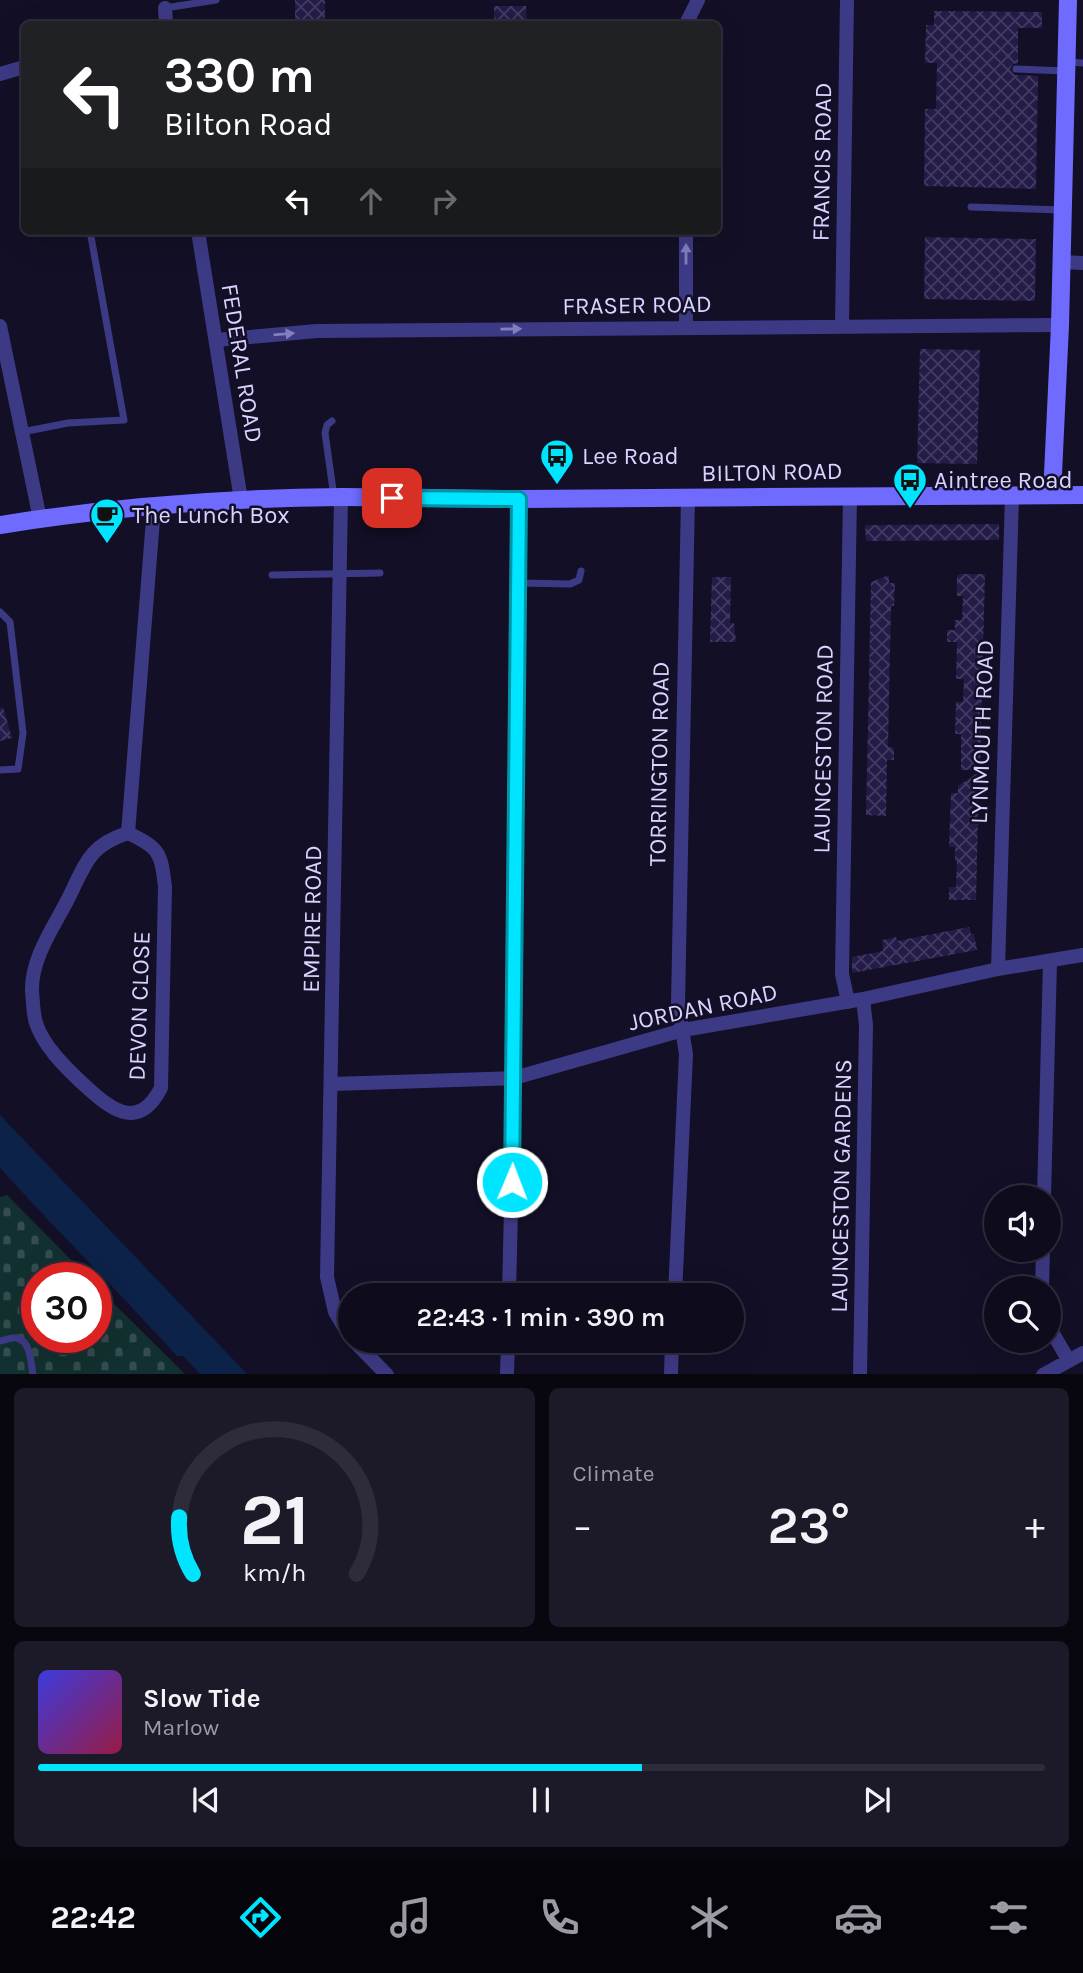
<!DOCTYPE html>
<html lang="en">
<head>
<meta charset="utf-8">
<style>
	body { margin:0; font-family:Karla,sans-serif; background:#1c1929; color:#f1f3f6; height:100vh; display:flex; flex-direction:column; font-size:26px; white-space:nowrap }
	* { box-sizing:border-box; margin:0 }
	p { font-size:23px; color:#9b9ba3 }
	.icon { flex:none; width:38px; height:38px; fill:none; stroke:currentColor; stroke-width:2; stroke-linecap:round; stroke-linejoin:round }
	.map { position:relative; height:1374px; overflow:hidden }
	.sheet { display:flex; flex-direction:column; gap:14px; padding:14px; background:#08060f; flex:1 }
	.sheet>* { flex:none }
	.hud { position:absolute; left:21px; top:21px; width:700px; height:214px; border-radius:10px; box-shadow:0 7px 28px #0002,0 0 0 2px #2e2b3b; background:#202124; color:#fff; overflow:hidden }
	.buttons { position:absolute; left:984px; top:1185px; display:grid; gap:14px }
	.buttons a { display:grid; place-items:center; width:77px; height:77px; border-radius:50%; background:#0e0b1c; box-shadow:0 7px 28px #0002,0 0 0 2px #2e2b3b; font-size:35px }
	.speed { position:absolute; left:21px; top:1262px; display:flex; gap:14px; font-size:35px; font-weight:700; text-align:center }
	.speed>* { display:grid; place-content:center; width:91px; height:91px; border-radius:50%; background:#0e0b1c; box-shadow:0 7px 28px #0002,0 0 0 2px #2e2b3b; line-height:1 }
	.speed .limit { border:10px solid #d22; background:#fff; color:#111 }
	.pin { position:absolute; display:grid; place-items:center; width:60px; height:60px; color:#fff; margin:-30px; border-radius:14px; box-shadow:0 4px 10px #0006 }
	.me { position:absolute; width:77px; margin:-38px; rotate:1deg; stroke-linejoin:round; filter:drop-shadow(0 0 5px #0008) }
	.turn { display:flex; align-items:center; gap:24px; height:147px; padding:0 28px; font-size:32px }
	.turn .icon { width:91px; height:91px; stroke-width:2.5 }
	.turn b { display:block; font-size:49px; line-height:60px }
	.lanes { display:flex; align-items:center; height:66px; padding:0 28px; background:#0003; justify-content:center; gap:35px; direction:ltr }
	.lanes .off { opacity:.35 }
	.big { font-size:52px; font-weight:600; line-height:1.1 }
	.sheet .widget { flex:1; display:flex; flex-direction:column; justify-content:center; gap:10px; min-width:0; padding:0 24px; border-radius:10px; background:#1c1929 }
	.sheet .dial { align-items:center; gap:0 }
	.dial svg { height:182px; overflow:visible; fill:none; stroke:#2e2b3b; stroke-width:7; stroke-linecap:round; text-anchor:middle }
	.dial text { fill:#f1f3f6; stroke:none }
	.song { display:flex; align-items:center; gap:21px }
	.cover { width:84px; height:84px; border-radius:10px; background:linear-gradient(135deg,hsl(240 70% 55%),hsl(340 70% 35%)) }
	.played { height:7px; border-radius:4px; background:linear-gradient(90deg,#00e5ff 60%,#2e2b3b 60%) }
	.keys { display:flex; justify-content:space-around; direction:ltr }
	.heat { display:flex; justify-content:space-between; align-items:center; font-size:38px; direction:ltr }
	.sheet .tiles { flex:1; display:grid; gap:14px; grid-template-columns:1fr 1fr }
	.widget:last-child { grid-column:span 2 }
	.trip { position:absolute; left:338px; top:1283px; width:406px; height:70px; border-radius:35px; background:#0e0b1c; box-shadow:0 7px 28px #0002,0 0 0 2px #2e2b3b; font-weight:600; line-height:70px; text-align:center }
	.tabs { display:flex; height:112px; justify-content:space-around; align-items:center; background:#06040b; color:#9b9ba3 }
	.tabs .icon { width:49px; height:49px }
	.tabs .current { color:#00e5ff }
	.tabs b { font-size:32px; color:#f1f3f6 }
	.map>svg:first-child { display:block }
	.cemetery { fill:url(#cemetery-stones) }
	.water { fill:#0c2248 }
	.building { fill:url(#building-cross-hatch) }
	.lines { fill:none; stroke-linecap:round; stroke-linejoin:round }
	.lane { stroke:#3d3a85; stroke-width:7 }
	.street { stroke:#3d3a85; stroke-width:14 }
	.secondary { stroke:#6f6bff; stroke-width:18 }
	.oneway { fill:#837fbc }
	.route-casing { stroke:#0095a6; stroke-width:18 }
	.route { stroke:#00e5ff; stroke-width:12 }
	.labels { text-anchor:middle; stroke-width:5; stroke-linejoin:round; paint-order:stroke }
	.street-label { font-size:24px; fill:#d9d4ff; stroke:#130f26 }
	.poi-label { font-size:24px; fill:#d9d4ff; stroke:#130f26; text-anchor:start }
</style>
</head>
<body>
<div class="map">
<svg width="1083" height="1375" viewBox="0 0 1083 1375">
	<defs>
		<pattern id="cemetery-stones" width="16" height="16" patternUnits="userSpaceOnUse" patternTransform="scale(1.75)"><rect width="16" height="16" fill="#12302f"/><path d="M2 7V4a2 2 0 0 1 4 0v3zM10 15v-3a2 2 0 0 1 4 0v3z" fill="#344d4e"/></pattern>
		<pattern id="building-cross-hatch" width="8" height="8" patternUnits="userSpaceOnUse" patternTransform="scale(1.75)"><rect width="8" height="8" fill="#241b47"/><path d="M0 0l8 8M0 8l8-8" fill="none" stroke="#433b63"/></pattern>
	</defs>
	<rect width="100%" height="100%" fill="#130f26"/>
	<path class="cemetery" d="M7 1195 88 1277 37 1278V1337H96V1286L185 1374H0V1197Z"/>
	<path class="water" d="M0 1115 247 1374H200L183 1356H177C119 1292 58 1232 0 1168Z"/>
	<path class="building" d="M295 0H325V24H295Z
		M494 6H526L527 24H494Z
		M934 11 1042 12V28H1018V63L1013 64 1010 69 1015 75 1038 76 1036 189 924 186 925 109H936L937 63H925L926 25H934Z
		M925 237 1036 239 1035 301 924 299Z
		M920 349 980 350 977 464 917 463Z
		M999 524V540L866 541 865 525Z
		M961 574H985L980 770H961V734H955L956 702H963L964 679H956L957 642H947V630H955V620H962L963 596H957V576Z
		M889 575V583H895L894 606H891L888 747 894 748V760H887L886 816 866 815 871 582Z
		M712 577H731L730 623H734L736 642H710Z
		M3 707 12 738 0 741V708Z
		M979 772 976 900H949V887H956L957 862 955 861V847H949L951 793H958V786Z
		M969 927 971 934H974L977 950 852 973V957L883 951 882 940 896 937 897 941Z"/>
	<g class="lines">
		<path class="lane" d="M165 8 216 0
			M1067 62 1083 63
			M1016 69 1065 71
			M971 207 1062 210
			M332 421 327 425 325 433 334 497
			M22 432 68 423 124 420 90 231
			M272 575 380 573
			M519 583 570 584 579 580 581 571
			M0 612 10 622 23 733 18 769 0 770
			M0 1341C5 1340 13 1337 17 1338 31 1341 31 1364 33 1375"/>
		<path class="street" d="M165 8 166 24
			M686 24 698 0
			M0 74 24 67
			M198 231 241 500
			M1061 262 1083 263
			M842 325 847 0
			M0 326 40 519
			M686 327V231
			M216 340 317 331 1060 325
			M341 497 327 1277 335 1312 350 1337
			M128 833C160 848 161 853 165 887L161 1088C137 1134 108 1107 81 1082 64 1066 43 1045 36 1023 33 1014 33 1000 32 991 31 959 53 928 67 901 85 866 87 846 128 833Z
			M128 833 154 507
			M998 969 1012 496
			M848 1002 842 974 850 496
			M332 1084 514 1078 683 1030 863 999 998 969 1083 955
			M1044 1197 1050 962
			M1042 1288 1043 1250
			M509 1295 514 1078 519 499
			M675 1295 686 1054 678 1004 688 497
			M1048 1325 1069 1361
			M353 1340 387 1375
			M507 1375 508 1340
			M671 1375 672 1340
			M860 1375 866 1025 863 999
			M1043 1375 1083 1353"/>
		<path class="secondary" d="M1052 495 1060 325 1068 0
			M0 525C112 507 228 498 342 497 402 497 462 499 522 499 709 498 896 495 1083 495"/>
	</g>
	<defs><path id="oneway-solid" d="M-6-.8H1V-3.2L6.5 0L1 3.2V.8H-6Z" transform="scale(1.75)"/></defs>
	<g class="oneway">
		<use href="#oneway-solid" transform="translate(686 254) rotate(-90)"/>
		<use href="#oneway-solid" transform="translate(511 329) rotate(-1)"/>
		<use href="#oneway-solid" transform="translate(284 334) rotate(-5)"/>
	</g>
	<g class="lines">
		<g class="route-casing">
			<path id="route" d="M392 498 519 499 512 1182"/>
		</g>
		<use href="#route" class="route"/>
	</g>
	<defs>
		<g id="bus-pin" transform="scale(1.75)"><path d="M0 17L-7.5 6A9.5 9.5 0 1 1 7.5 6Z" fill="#00e5ff" stroke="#130f26"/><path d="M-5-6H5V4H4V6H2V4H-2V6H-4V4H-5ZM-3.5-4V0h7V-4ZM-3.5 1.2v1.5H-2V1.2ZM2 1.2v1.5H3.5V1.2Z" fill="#111"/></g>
		<g id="cafe-pin" transform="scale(1.75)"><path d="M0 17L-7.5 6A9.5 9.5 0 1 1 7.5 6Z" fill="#00e5ff" stroke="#130f26"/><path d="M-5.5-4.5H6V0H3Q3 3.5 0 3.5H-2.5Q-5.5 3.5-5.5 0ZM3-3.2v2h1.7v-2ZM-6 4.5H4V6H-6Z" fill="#111"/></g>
	</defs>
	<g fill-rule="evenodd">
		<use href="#bus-pin" x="557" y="456"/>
		<use href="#bus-pin" x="910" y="480"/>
		<use href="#cafe-pin" x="107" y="515"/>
	</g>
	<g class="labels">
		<g class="street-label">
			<text transform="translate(822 162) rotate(-89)" y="8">FRANCIS ROAD</text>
			<text transform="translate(637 305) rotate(-1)" y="8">FRASER ROAD</text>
			<text transform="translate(242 363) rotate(81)" y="8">FEDERAL ROAD</text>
			<text transform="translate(772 472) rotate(-1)" y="8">BILTON ROAD</text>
			<text transform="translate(982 732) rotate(-88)" y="8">LYNMOUTH ROAD</text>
			<text transform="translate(823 749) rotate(-89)" y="8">LAUNCESTON ROAD</text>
			<text transform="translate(659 764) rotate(-89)" y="8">TORRINGTON ROAD</text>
			<text transform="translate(312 919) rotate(-89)" y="8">EMPIRE ROAD</text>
			<text transform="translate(139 1006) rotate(-88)" y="8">DEVON CLOSE</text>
			<text transform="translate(703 1007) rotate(-12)" y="8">JORDAN ROAD</text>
			<text transform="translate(841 1186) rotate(-89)" y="8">LAUNCESTON GARDENS</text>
		</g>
		<g class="poi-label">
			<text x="582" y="464">Lee Road</text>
			<text x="934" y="488">Aintree Road</text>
			<text x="132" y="523">The Lunch Box</text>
		</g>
	</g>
</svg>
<div class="buttons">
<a><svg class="icon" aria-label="sound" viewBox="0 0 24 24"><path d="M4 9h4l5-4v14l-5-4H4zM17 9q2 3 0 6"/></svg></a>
<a><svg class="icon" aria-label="search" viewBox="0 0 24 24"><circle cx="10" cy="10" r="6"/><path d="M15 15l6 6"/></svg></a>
</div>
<div class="speed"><div class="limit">30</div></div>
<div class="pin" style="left:392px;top:498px;background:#d93025"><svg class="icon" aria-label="arrive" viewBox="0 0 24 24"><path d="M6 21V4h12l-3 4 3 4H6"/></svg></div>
<svg class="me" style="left:512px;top:1182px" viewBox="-20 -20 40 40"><circle r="17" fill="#00e5ff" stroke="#fff" stroke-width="3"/><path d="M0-11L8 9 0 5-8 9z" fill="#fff"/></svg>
<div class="trip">22:43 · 1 min · 390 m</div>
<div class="hud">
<div class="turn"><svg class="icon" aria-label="left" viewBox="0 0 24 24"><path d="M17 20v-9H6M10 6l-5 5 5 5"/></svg><div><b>330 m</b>Bilton Road</div></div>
<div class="lanes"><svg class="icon" aria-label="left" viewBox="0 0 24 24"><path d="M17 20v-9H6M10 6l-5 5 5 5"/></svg><svg class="icon off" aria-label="ahead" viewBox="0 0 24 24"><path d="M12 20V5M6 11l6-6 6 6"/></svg><svg class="icon off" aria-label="right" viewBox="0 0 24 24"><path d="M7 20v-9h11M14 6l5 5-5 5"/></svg></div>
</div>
</div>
<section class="sheet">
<div class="tiles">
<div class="widget dial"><svg viewBox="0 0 100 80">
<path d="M14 69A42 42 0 1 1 86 69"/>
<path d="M14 69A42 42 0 0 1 8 44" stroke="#00e5ff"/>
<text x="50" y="56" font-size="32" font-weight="700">21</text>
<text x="50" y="72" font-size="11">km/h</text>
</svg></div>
<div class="widget"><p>Climate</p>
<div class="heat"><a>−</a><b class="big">23°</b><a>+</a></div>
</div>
<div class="widget">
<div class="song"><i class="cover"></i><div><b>Slow Tide</b><p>Marlow</p></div></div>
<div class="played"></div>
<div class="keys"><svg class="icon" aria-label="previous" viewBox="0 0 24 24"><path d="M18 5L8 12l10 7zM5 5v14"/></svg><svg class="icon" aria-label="pause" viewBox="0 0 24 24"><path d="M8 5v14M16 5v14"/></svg><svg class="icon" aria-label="next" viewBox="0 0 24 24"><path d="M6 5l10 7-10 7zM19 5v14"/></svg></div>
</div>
</div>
</section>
<nav class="tabs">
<b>22:42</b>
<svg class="icon current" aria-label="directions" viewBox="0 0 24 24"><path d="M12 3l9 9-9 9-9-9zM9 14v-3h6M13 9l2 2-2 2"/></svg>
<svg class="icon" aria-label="music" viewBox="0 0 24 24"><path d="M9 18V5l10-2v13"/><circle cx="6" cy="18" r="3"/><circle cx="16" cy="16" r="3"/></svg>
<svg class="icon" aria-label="phone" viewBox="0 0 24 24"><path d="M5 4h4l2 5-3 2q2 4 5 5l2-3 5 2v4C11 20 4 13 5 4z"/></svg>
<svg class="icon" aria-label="climate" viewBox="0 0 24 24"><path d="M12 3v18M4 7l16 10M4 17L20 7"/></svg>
<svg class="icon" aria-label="car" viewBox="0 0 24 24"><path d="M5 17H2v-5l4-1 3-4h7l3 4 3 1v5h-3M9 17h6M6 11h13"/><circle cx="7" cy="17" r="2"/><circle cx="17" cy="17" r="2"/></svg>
<svg class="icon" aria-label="filters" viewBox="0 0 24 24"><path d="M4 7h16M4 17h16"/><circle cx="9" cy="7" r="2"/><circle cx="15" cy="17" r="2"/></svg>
</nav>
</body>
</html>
